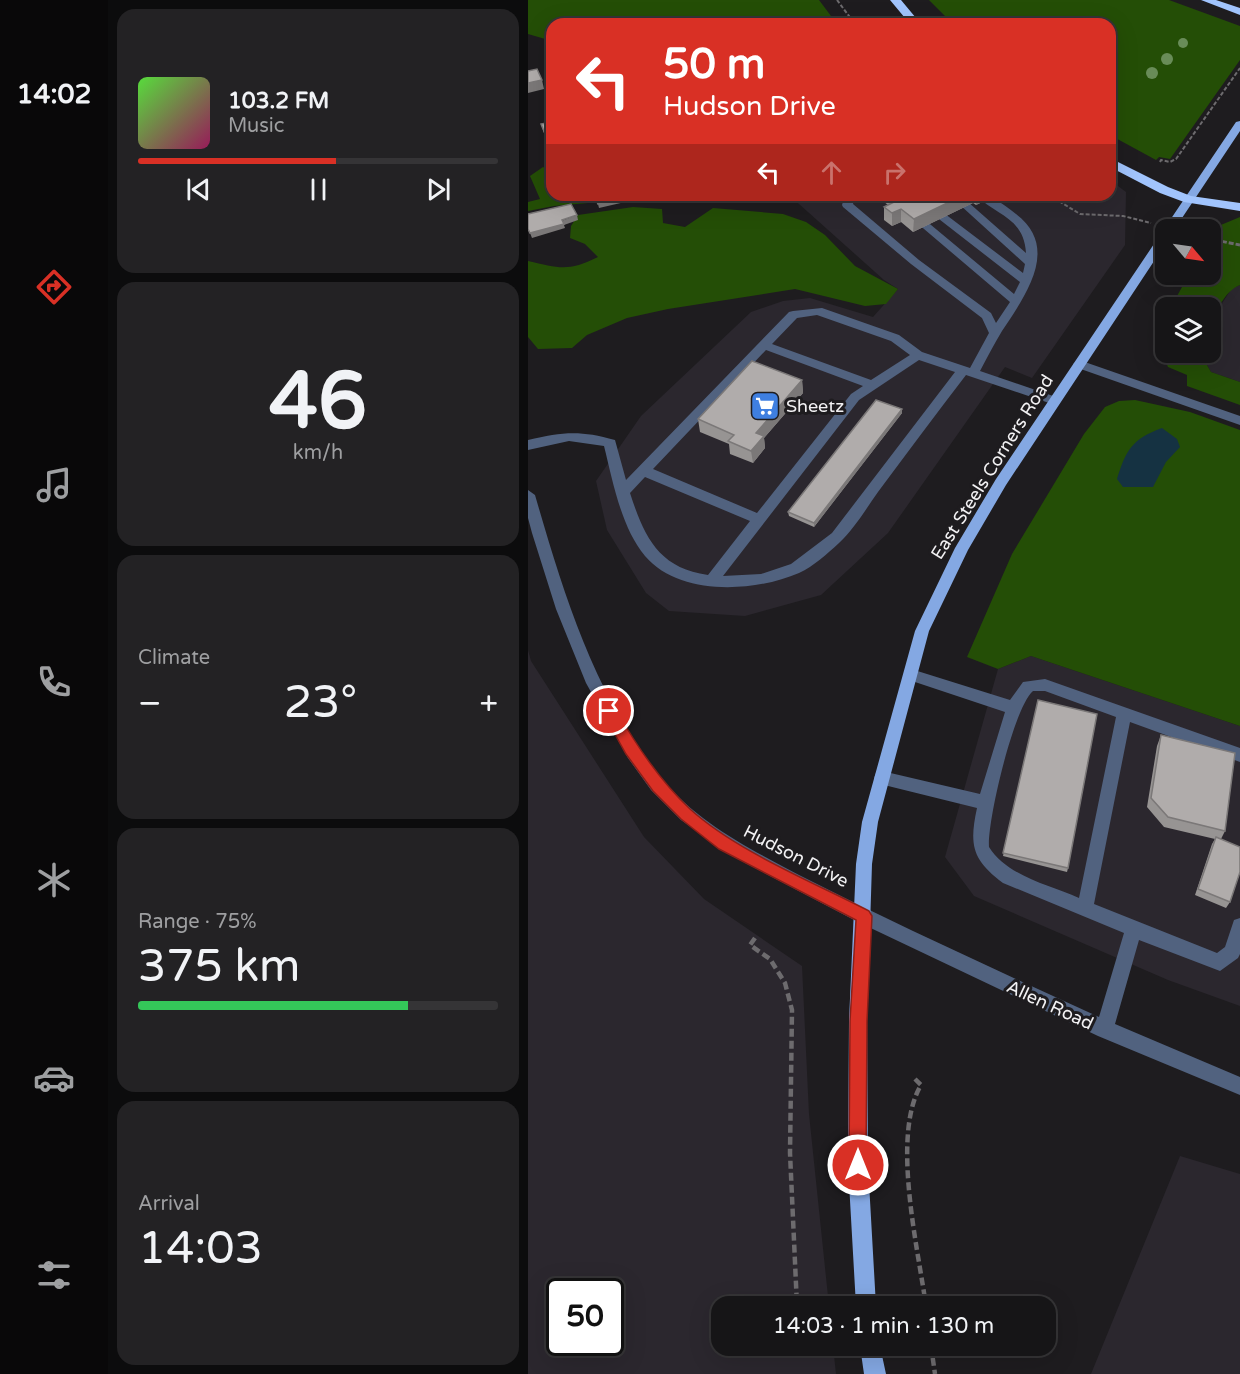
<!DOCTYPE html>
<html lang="en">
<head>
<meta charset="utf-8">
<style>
	body { margin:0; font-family:"Varela Round",sans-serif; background:#232224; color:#f1f3f6; height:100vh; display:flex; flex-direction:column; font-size:22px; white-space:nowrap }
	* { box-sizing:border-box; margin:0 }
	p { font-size:20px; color:#9e9fa1 }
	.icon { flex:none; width:33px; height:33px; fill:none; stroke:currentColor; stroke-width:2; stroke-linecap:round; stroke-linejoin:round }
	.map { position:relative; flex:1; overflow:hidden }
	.side { display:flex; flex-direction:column; gap:9px; padding:9px; background:#0c0c0d; width:420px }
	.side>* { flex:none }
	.hud { position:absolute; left:18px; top:18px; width:570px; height:183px; border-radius:18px; box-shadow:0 6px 24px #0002,0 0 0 2px #353436; background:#d93025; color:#fff; overflow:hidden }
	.needle { width:39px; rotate:119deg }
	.tools { position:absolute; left:627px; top:219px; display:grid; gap:12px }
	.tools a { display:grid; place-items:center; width:66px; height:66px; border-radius:12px; background:#161517; box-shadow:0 6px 24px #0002,0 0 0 2px #353436; font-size:30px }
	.speed { position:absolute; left:18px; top:1278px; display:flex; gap:12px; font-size:30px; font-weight:700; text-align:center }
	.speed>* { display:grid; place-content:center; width:78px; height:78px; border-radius:50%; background:#161517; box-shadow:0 6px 24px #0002,0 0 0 2px #353436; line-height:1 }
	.speed .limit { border:3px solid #111; border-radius:9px; background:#fff; color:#111 }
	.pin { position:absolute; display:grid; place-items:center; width:51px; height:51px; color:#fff; margin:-26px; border:3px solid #fff; border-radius:50%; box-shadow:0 2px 6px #0007 }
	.me { position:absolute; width:66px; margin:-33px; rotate:0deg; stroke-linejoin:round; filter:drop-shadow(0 0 4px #0008) }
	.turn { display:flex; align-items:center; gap:21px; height:126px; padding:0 18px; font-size:27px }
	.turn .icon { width:78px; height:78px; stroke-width:2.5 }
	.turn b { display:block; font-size:42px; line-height:51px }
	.lanes { display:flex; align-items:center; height:57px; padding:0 18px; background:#0003; justify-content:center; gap:30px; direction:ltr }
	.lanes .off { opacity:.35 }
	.big { font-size:45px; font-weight:600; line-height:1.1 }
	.side .card { flex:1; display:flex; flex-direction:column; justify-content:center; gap:9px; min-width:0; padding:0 21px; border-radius:18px; background:#232224 }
	.side .dial { align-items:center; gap:0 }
	.dial b { font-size:78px; line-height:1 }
	.song { display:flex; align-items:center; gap:18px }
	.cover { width:72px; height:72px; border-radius:9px; background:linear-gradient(135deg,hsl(110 70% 55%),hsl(330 70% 35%)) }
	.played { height:6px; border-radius:3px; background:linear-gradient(90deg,#d93025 55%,#353436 55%) }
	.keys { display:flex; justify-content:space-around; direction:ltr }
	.heat { display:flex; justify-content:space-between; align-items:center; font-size:33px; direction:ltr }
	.charge { height:9px; border-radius:4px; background:linear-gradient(90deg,#34c759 75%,#353436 0) }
	.trip { position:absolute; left:183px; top:1296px; width:345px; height:60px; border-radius:18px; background:#161517; box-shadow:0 6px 24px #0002,0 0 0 2px #353436; font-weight:600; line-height:60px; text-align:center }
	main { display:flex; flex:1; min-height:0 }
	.dock { display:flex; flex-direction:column; width:108px; justify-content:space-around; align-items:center; background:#090809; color:#9e9fa1 }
	.dock .icon { width:42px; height:42px }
	.dock .selected { color:#d93025 }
	.dock b { font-size:27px; color:#f1f3f6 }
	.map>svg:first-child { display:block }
	.built { fill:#2b272e; fill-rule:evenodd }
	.green { fill:#244e06 }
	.water { fill:#153242 }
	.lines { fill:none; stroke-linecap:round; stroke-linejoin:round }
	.path-far2 { stroke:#6d6b6e; stroke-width:2; stroke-dasharray:4 2; stroke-linecap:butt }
	.path-far1 { stroke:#6d6b6e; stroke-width:3; stroke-dasharray:5 2; stroke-linecap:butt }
	.path { stroke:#6d6b6e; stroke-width:4.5; stroke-dasharray:8 4; stroke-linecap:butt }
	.minor { fill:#51627f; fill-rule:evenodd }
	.major { fill:#84a8e3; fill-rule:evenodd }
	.highway { fill:#a1c4fd; fill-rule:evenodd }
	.tree { fill:#698c58 }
	.wall { fill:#979493 }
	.shaded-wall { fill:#7b7878 }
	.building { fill:#b0acab; stroke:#7b7878; stroke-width:1.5 }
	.route { fill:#d93025; stroke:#8d1f18; stroke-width:1.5 }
	.labels { text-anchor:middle; stroke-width:6; stroke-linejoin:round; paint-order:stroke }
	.poi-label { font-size:18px; fill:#f2f1f3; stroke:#1e1c1f; text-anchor:start }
	.street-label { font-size:18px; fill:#f2f1f3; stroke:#1e1c1f }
</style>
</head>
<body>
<main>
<nav class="dock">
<b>14:02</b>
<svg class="icon selected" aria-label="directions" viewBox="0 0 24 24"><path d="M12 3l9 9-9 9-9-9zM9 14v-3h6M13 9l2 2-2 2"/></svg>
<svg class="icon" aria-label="music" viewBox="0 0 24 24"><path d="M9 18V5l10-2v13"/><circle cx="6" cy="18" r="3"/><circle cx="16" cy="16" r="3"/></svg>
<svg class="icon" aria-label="phone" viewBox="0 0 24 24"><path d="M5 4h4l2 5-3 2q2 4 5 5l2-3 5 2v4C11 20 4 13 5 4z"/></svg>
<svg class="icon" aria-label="climate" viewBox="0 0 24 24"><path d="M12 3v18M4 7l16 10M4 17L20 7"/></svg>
<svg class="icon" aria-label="car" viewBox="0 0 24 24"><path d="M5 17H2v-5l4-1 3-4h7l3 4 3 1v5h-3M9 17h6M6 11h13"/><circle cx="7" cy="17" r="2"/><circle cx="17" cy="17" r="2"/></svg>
<svg class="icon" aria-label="filters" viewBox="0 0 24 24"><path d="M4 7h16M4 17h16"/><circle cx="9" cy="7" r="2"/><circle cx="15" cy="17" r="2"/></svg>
</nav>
<section class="side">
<div class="card">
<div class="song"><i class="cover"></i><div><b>103.2 FM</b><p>Music</p></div></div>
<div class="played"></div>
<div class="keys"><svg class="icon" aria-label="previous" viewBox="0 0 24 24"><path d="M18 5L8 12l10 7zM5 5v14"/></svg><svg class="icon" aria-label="pause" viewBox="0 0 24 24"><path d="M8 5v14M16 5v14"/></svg><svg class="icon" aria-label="next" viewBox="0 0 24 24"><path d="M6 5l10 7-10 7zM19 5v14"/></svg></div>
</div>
<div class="card dial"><b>46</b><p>km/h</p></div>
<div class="card"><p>Climate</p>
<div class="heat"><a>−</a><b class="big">23°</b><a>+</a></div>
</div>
<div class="card"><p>Range · 75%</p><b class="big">375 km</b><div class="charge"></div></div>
<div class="card"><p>Arrival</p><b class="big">14:03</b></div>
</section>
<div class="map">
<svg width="712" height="1374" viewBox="0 0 712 1374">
	<rect width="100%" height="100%" fill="#1e1c1f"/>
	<path class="built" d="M582 180 598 192 597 245 504 378 477 367 360 533 293 595 217 616 141 611 118 593 79 530 68 481 113 416 223 312 255 301 282 298 345 317 370 289 356 280 261 195H582Z
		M712 285V382L683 372 672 353 682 352 683 325 687 314 704 288Z
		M0 650 3 661 116 837 176 899 274 966 281 1114 301 1306H194V1346H305L308 1374H0ZM32 1292H82V1342H32Z
		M503 656 712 726V1006L640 980 446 896 417 857 470 669Z
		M652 1156 712 1174V1374H563Z"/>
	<path class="green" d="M0 0H291L309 24H24V41L0 34Z
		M401 0H641L712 26V60L642 159 631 157 628 160 582 135V24H425Z
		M15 167 24 172V195H70L65 196 60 203 26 206 0 211V202L12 199 2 176Z
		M105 207 134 209 135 223 157 227 185 208 255 214 278 222 297 235 327 266 370 289 358 304 337 306 267 289 140 309 99 318 59 335 44 348 10 349 0 337V261C31 268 40 272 70 257L57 244 42 238 43 226 50 215Z
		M712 217V285C697 291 688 311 683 325L682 308 643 307 654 287 664 275 682 274 683 241 688 227Z
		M637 318 638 352 672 353 683 372 712 382V405L659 386V375L640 367 630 345Z
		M607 400 662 412 712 430V726L503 656 470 669 439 657 484 554 556 434 577 407 591 401Z"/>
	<path class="water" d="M634 428 649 439 652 447 638 462 625 487H595L589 479C598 450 604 439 634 428Z"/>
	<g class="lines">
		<path class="path-far2" d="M309 0 327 24
			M632 162 633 160 642 162 648 159 712 68
			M521 195 552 214 595 216 623 223
			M682 239 694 241"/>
		<path class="path-far1" d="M687 240 712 245"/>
		<path class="path" d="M227 938 222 945 242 959 257 983 264 1010 262 1153 269 1306
			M387 1079 393 1085C363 1136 390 1248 398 1306
			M403 1346 407 1374"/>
		<path class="minor" d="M317 195H327L325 204 391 260 463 313 468 323 482 302 356 195H367L486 294 492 282 380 195H392L495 273 497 264 421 195H432L498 253C496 217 468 216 448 195 464 195 475 204 488 214 533 248 497 296 474 331 466 344 459 358 452 371L531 398 533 401 527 405 438 375C408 414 379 453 350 492 338 509 326 529 311 543 299 554 286 566 271 573 227 592 152 597 117 556 93 527 85 482 76 446L41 441 0 450V440C34 432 52 430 87 440L98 480 261 312 265 311 294 308 371 335 394 352 442 368 461 333 454 318 383 264 315 207 314 205ZM289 315 363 341 382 355 343 380 244 344 269 318ZM238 350 335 386 323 394 229 513 125 469ZM391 360 427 372 304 533 263 564 233 574 195 576 331 400ZM117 477 222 521 180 575C130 568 116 536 102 493Z
			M551 360 712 416V425L547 367 545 364Z
			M0 490 7 495C36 595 67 697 134 779 170 823 222 849 271 875 309 894 347 913 385 931 447 960 509 989 571 1017L596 933 475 883C444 860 441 845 449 808L348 783 346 778 348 773 354 771 452 794 477 712 378 679 376 675 378 671 383 669 482 700 495 682 517 679 712 748V762L602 722 566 904 689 953 697 947 706 920 712 918V954L710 958 692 971 611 940 587 1024 712 1077V1095L570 1036 330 922 204 856 153 820 123 790 100 758 58 683 28 609 4 533 0 518ZM505 691H517L588 717 551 898C521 885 479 876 461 847 459 821 486 707 505 691Z"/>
		<path class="major" d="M712 121V131L646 230H638V243L478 485 440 550 401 631 350 822 344 864 339 1021 340 1165 348 1306H328L320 1165 321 1021 328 864 334 822 387 631 427 548 468 479 708 122Z
			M332 1346H352L358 1374H336Z"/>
		<path class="highway" d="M362 0H373L393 24H382Z
			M673 0H688L712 8V15Z
			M582 158 640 187 663 196 712 203V211L656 202 632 193 582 167Z"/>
	</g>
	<g class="tree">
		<circle cx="655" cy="43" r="5"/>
		<circle cx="639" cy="59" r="6"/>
		<circle cx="624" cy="73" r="6"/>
	</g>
	<path class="wall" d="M24 122 21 145 16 133 13 124Z
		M347 195H469L448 205 445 203 385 232 373 222 364 226 356 220V207L360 205Z
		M274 380 275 393 236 438 237 448 225 463 202 454 201 444 172 432 170 419Z
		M374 409V413L286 527 261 516 260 512Z
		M510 700 540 868 539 872 475 856Z
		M633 735 697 831 693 839 702 902 698 908 667 895 684 844 687 839 636 827 619 807 629 746Z"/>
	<path class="shaded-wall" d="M14 80 16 89 0 93V83Z
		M24 135V144L21 145 18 136Z
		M106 195H109L110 199 71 208 70 204Z
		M436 195H446L445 203 385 232 386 219Z
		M448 195H469L448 205Z
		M373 209V222L364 226V213Z
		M49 215 50 220 36 225 37 228 4 238 2 233Z
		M274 380 275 393 236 438 237 448 225 463 223 451 228 433Z
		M374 409V413L286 527V523Z"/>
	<path class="building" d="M9 69 14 80 0 83V71Z
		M24 122V135L18 136 13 124Z
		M20 146H24V156Z
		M66 195H106L70 204Z
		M364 195H436L386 219 373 209 364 213 356 207 370 200Z
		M43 204 49 215 34 220 36 224 2 233 0 229V214Z
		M224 361 274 380 228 433 236 436 223 451 200 441 206 435 170 419Z
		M348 400 374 409 286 523 260 512Z
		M510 700 569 714 540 868 475 853Z
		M633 735 707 753 697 831 640 817 623 798Z
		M688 837 712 847V872L702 902 670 889Z"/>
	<path class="route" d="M81 705 86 706C107 744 130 779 162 809 208 851 285 882 341 911L344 916 339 1021 338 1165 336 1171 330 1174 323 1171 321 1165 322 1021 328 920 191 849 153 819 125 791 98 754 74 711 76 706Z"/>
	<defs>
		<g id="supermarket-square" transform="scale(1.5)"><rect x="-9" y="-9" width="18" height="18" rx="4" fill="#3f7fe0" stroke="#1e1c1f"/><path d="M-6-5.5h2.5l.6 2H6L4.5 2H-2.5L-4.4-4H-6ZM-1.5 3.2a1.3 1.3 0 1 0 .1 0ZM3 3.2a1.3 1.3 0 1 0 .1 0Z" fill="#fff"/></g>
	</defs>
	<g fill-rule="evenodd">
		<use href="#supermarket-square" x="237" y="406"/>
	</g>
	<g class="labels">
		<g class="poi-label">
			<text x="258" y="412">Sheetz</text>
		</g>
		<g class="street-label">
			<text transform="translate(464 467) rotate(-58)" y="6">East Steels Corners Road</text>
			<text transform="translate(268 856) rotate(27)" y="6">Hudson Drive</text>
			<text transform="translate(522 1005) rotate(25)" y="6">Allen Road</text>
		</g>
	</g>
</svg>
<div class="tools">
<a><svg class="needle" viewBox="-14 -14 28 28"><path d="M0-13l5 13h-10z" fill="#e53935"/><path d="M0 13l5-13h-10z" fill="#9e9fa1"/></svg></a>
<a><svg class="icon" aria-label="layers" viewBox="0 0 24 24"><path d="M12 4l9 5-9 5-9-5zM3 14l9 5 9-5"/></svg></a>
</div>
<div class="speed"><div class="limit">50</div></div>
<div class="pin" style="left:81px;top:711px;background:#d93025"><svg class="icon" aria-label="arrive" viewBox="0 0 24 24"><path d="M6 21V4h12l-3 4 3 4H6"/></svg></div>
<svg class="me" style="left:330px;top:1165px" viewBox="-20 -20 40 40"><circle r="17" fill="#d93025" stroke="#fff" stroke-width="3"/><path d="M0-11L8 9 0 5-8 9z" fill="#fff"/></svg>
<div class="trip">14:03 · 1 min · 130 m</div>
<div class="hud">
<div class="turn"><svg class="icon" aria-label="left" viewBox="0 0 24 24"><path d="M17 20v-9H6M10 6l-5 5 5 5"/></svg><div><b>50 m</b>Hudson Drive</div></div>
<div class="lanes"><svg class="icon" aria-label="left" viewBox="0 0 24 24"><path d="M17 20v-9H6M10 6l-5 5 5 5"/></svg><svg class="icon off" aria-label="ahead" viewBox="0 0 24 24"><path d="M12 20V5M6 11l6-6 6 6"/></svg><svg class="icon off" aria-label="right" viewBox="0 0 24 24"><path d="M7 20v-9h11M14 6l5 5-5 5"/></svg></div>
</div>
</div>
</main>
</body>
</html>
